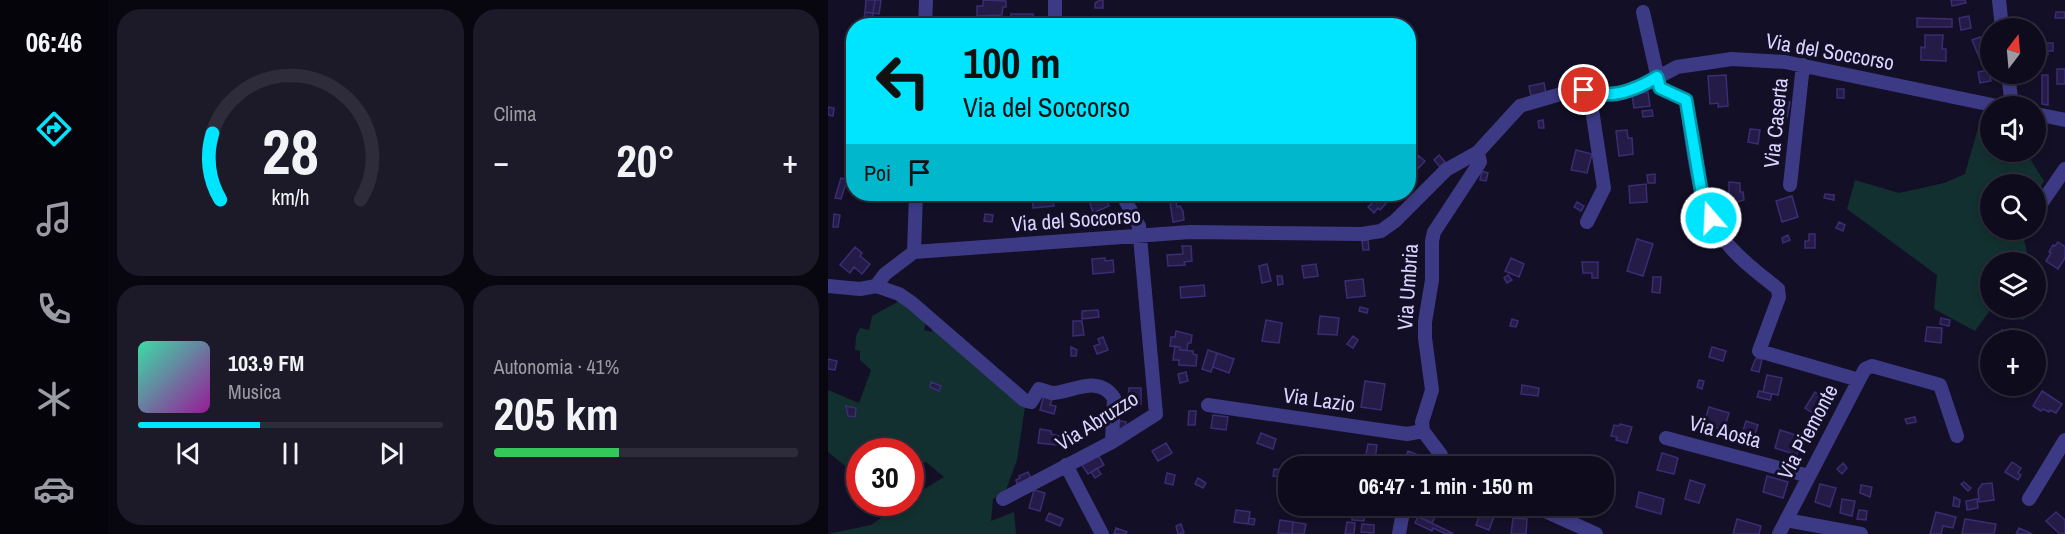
<!DOCTYPE html>
<html lang="it">
<head>
<meta charset="utf-8">
<style>
	body { margin:0; font-family:"Archivo Narrow",sans-serif; background:#1c1929; color:#f1f3f6; height:100vh; display:flex; flex-direction:column; font-size:22px; white-space:nowrap }
	* { box-sizing:border-box; margin:0 }
	p { font-size:20px; color:#9b9ba3 }
	.icon { flex:none; width:33px; height:33px; fill:none; stroke:currentColor; stroke-width:2; stroke-linecap:round; stroke-linejoin:round }
	.map { position:relative; flex:1; overflow:hidden }
	.details { display:flex; flex-direction:column; gap:9px; padding:9px; background:#08060f; width:720px }
	.details>* { flex:none }
	.top-card { position:absolute; left:18px; top:18px; width:570px; height:183px; border-radius:24px; box-shadow:0 3px 9px #0003,0 0 0 2px #2e2b3b; background:#00e5ff; color:#111; overflow:hidden }
	.needle { width:39px; rotate:16deg }
	.buttons { position:absolute; left:1152px; top:18px; display:grid; gap:12px }
	.buttons a { display:grid; place-items:center; width:66px; height:66px; border-radius:50%; background:#0e0b1c; box-shadow:0 3px 9px #0003,0 0 0 2px #2e2b3b; font-size:30px }
	.speed { position:absolute; left:18px; top:438px; display:flex; gap:12px; font-size:30px; font-weight:700; text-align:center }
	.speed>* { display:grid; place-content:center; width:78px; height:78px; border-radius:50%; background:#0e0b1c; box-shadow:0 3px 9px #0003,0 0 0 2px #2e2b3b; line-height:1 }
	.speed .limit { border:9px solid #d22; background:#fff; color:#111 }
	.pin { position:absolute; display:grid; place-items:center; width:51px; height:51px; color:#fff; margin:-26px; border:3px solid #fff; border-radius:50%; box-shadow:0 2px 6px #0007 }
	.me { position:absolute; width:66px; margin:-33px; rotate:341deg; stroke-linejoin:round; filter:drop-shadow(0 0 4px #0008) }
	.turn { display:flex; align-items:center; gap:21px; height:126px; padding:0 18px; font-size:27px }
	.turn .icon { width:78px; height:78px; stroke-width:2.5 }
	.turn b { display:block; font-size:42px; line-height:51px }
	.then { display:flex; align-items:center; height:57px; padding:0 18px; background:#0003; gap:12px; font-size:22px }
	.big { font-size:45px; font-weight:800; line-height:1.1 }
	.details .tile { flex:1; display:flex; flex-direction:column; justify-content:center; gap:9px; min-width:0; padding:0 21px; border-radius:24px; background:#1c1929 }
	.details .dial { align-items:center; gap:0 }
	.dial svg { height:156px; overflow:visible; fill:none; stroke:#2e2b3b; stroke-width:7; stroke-linecap:round; text-anchor:middle }
	.dial text { fill:#f1f3f6; stroke:none }
	.song { display:flex; align-items:center; gap:18px }
	.cover { width:72px; height:72px; border-radius:9px; background:linear-gradient(135deg,hsl(160 70% 55%),hsl(300 70% 35%)) }
	.played { height:6px; border-radius:3px; background:linear-gradient(90deg,#00e5ff 40%,#2e2b3b 40%) }
	.keys { display:flex; justify-content:space-around; direction:ltr }
	.heat { display:flex; justify-content:space-between; align-items:center; font-size:33px; direction:ltr }
	.charge { height:9px; border-radius:4px; background:linear-gradient(90deg,#34c759 41%,#2e2b3b 0) }
	.details .tiles { flex:1; display:grid; gap:9px; grid-template-columns:repeat(2,1fr) }
	.trip { position:absolute; left:450px; top:456px; width:336px; height:60px; border-radius:24px; background:#0e0b1c; box-shadow:0 3px 9px #0003,0 0 0 2px #2e2b3b; font-weight:800; line-height:60px; text-align:center }
	main { display:flex; flex:1; min-height:0 }
	.dock { display:flex; flex-direction:column; width:108px; justify-content:space-around; align-items:center; background:#06040b; color:#9b9ba3 }
	.dock .icon { width:42px; height:42px }
	.dock .current { color:#00e5ff }
	.dock b { font-size:27px; color:#f1f3f6 }
	.map>svg:first-child { display:block }
	.green { fill:#12302f }
	.building { fill:#241b47; stroke:#3b2d73; stroke-width:1.5 }
	.lines { fill:none; stroke-linecap:round; stroke-linejoin:round }
	.minor { stroke:#3d3a85; stroke-width:14 }
	.route-casing { stroke:#0095a6; stroke-width:15 }
	.route { stroke:#00e5ff; stroke-width:10 }
	.labels { text-anchor:middle; stroke-width:6; stroke-linejoin:round; paint-order:stroke }
	.street-label { font-size:21px; fill:#d9d4ff; stroke:#130f26 }
</style>
</head>
<body>
<main>
<nav class="dock">
<b>06:46</b>
<svg class="icon current" aria-label="directions" viewBox="0 0 24 24"><path d="M12 3l9 9-9 9-9-9zM9 14v-3h6M13 9l2 2-2 2"/></svg>
<svg class="icon" aria-label="music" viewBox="0 0 24 24"><path d="M9 18V5l10-2v13"/><circle cx="6" cy="18" r="3"/><circle cx="16" cy="16" r="3"/></svg>
<svg class="icon" aria-label="phone" viewBox="0 0 24 24"><path d="M5 4h4l2 5-3 2q2 4 5 5l2-3 5 2v4C11 20 4 13 5 4z"/></svg>
<svg class="icon" aria-label="climate" viewBox="0 0 24 24"><path d="M12 3v18M4 7l16 10M4 17L20 7"/></svg>
<svg class="icon" aria-label="car" viewBox="0 0 24 24"><path d="M5 17H2v-5l4-1 3-4h7l3 4 3 1v5h-3M9 17h6M6 11h13"/><circle cx="7" cy="17" r="2"/><circle cx="17" cy="17" r="2"/></svg>
</nav>
<section class="details">
<div class="tiles">
<div class="tile dial"><svg viewBox="0 0 100 80">
<path d="M14 69A42 42 0 1 1 86 69"/>
<path d="M14 69A42 42 0 0 1 10 35" stroke="#00e5ff"/>
<text x="50" y="56" font-size="32" font-weight="700">28</text>
<text x="50" y="72" font-size="11">km/h</text>
</svg></div>
<div class="tile"><p>Clima</p>
<div class="heat"><a>−</a><b class="big">20°</b><a>+</a></div>
</div>
<div class="tile">
<div class="song"><i class="cover"></i><div><b>103.9 FM</b><p>Musica</p></div></div>
<div class="played"></div>
<div class="keys"><svg class="icon" aria-label="previous" viewBox="0 0 24 24"><path d="M18 5L8 12l10 7zM5 5v14"/></svg><svg class="icon" aria-label="pause" viewBox="0 0 24 24"><path d="M8 5v14M16 5v14"/></svg><svg class="icon" aria-label="next" viewBox="0 0 24 24"><path d="M6 5l10 7-10 7zM19 5v14"/></svg></div>
</div>
<div class="tile"><p>Autonomia · 41%</p><b class="big">205 km</b><div class="charge"></div></div>
</div>
</section>
<div class="map">
<svg width="1237" height="534" viewBox="0 0 1237 534">
	<rect width="100%" height="100%" fill="#130f26"/>
	<path class="green" d="M1154 114 1162 116V152H1198L1216 181 1208 195V184H1162V230H1194L1201 262H1162V308H1208V289L1211 304 1195 320 1163 309 1147 331 1106 309 1109 275 1019 209 1027 180 1071 193 1116 183 1137 174Z
		M73 300 99 320 96 330 103 332 107 326 197 407 189 460 178 490 165 499 163 521 186 512 188 534H0L43 525 74 503 82 502 83 497 116 477 98 462 83 469 82 452H32L31 477 0 452V390L31 403 43 370 32 360V351L27 350 28 336 32 328 41 330 44 316Z"/>
	<path class="building" d="M38 0H47L45 13 37 12Z
		M47 0H53L51 14 45 13Z
		M155 0 178 1V7H175L174 15 149 16V6H155Z
		M272 0H275V8H267V3Z
		M1123 0H1137L1138 3 1124 6Z
		M37 12 45 13V19L36 18Z
		M1228 12H1237V18H1227Z
		M183 14H205L206 21H197L196 26H183Z
		M1141 16 1143 28 1133 30 1131 18Z
		M1089 18 1124 19V27H1089Z
		M1097 35H1115L1114 49H1118V61L1093 60V47L1097 48Z
		M21 36 26 37V46L20 45Z
		M1152 37 1159 54 1151 57 1144 40Z
		M1214 43H1225V51H1219L1220 54H1214Z
		M1229 69H1237V84H1229Z
		M1160 70 1163 81 1152 83 1150 72Z
		M898 75 900 106 890 107V103L882 104 880 76Z
		M1214 75H1220V105L1214 104Z
		M716 83 718 93 703 96 701 86Z
		M1009 89H1016V98H1009Z
		M820 92 822 106 806 108 804 95Z
		M949 100 962 102 959 117 946 115Z
		M0 107 6 108 5 116 0 115Z
		M19 108 26 110V123H18Z
		M824 110 825 116 815 117 814 111Z
		M715 120 716 128H711L710 121Z
		M922 129 932 130 930 144 920 142Z
		M799 130 800 138H804L805 154 791 156 788 131Z
		M580 147 591 156 580 168Z
		M748 150 764 154 759 173 743 170Z
		M611 155 617 162 612 167 606 160Z
		M591 156 597 161 585 174 580 168Z
		M654 171 660 173 658 181 652 180Z
		M827 174V183H820L819 175Z
		M13 178 19 180 13 199 7 198Z
		M901 182 912 183V192H915L916 200 905 203V200L901 201Z
		M818 184 819 202 802 203 801 186Z
		M166 194H183V201H166Z
		M204 194H224L226 206 205 208Z
		M259 194H275L281 206 265 213Z
		M544 194H560L564 197 552 210 550 208 546 213 540 207 545 202 541 199Z
		M997 194 1006 195V200L996 198Z
		M964 196 970 217 954 222 948 201Z
		M348 201 349 207 352 206 355 211 356 220 345 222 342 202Z
		M749 202 756 206 753 211 746 207Z
		M6 214 12 215 10 227H5Z
		M157 214 165 215 164 222 156 221Z
		M1011 222 1017 225 1015 231 1008 228Z
		M981 234H987V248H977V241H981Z
		M960 235 962 240 955 243 954 238Z
		M809 239 825 244 815 276 799 271Z
		M540 240 541 250H535L534 241Z
		M1230 242 1237 247V258L1230 269 1218 261 1223 253 1221 252 1225 245 1227 246Z
		M354 246H363L364 261 356 262 357 265 340 266 339 255 355 254Z
		M27 247 34 253 32 256 42 264 34 274 26 267 22 273 12 265Z
		M277 258V261L285 260 286 272 265 274 264 259Z
		M683 258 696 264 691 277 677 271Z
		M754 262H770V278H764V273H755Z
		M439 264 443 281 434 283 431 266Z
		M488 264 490 276 476 278 474 266Z
		M680 275 684 280 679 283 676 278Z
		M449 276H454L455 284 450 285Z
		M825 277H833L832 293 824 292Z
		M535 279 537 296 519 298 517 281Z
		M376 285 377 296 353 298 352 287Z
		M532 307 540 309 539 313 531 311Z
		M270 310 271 317 254 319V311Z
		M492 316 511 318 509 335 490 334Z
		M1113 318 1122 320 1121 326 1112 324Z
		M684 319 690 321 688 327 682 326Z
		M438 320 454 323 451 343 434 341Z
		M245 321H254L256 335 245 336Z
		M1099 327 1114 328 1113 343 1097 341Z
		M1182 329 1187 332 1184 340H1170L1174 330 1181 333Z
		M348 331 364 335 363 343H360L359 350H352V347L342 346 343 337H347Z
		M525 336 530 340 525 348 519 344Z
		M275 337 280 350 269 354 266 346 272 344 270 339Z
		M347 346 352 347V350L365 351V354L369 355 368 366 351 365V360H345Z
		M243 347 249 350 248 356H243Z
		M884 347 898 351 895 361 881 357Z
		M380 350 389 353 383 372 374 369Z
		M389 353 406 359 401 373 385 367Z
		M928 358 934 359 931 372 923 370Z
		M0 359 9 361 7 370 0 369Z
		M358 372 360 381 352 383 350 374Z
		M939 375 954 378 950 395 935 392Z
		M871 380 876 381 874 389 869 387Z
		M537 381 557 384 553 410 533 407Z
		M103 382 113 386 111 391 102 387Z
		M694 385 711 388 710 396 693 394Z
		M301 388H313V404L300 403Z
		M931 391 944 394 942 400 929 397Z
		M1214 391 1234 404 1228 413 1222 410 1221 412 1215 409 1213 411 1205 406Z
		M987 392 999 400 989 416 977 408Z
		M216 395 225 397 222 405 228 406 226 414 212 410Z
		M18 406 28 408 27 417 20 416Z
		M881 407 901 413 896 430 876 424Z
		M361 411H368L367 425H360Z
		M385 415 400 417 398 430 383 428Z
		M1087 417 1088 422 1079 424 1077 419Z
		M289 420 298 422V428L289 433Z
		M918 421 930 425 925 441 913 437Z
		M792 424 804 427 799 443 788 440 789 437 783 436 786 425 791 426Z
		M212 429 223 431V434L232 436 233 433 240 435 238 446 210 443Z
		M952 430 974 437 969 455 947 448Z
		M433 433 448 439 445 449 429 443Z
		M338 443 344 453 330 461 324 451Z
		M540 444 549 445 547 460 537 459Z
		M580 451 590 455 585 466H574Z
		M834 453 850 458 846 474 829 470Z
		M270 455 276 465 260 474 254 465Z
		M737 459 746 462 744 466H734Z
		M1184 462 1193 468 1190 473 1193 475 1190 480 1177 472Z
		M455 463 474 466H460V478L452 477Z
		M1015 463 1019 468 1014 474 1009 469Z
		M269 468 273 474 267 478 263 472Z
		M446 469 454 470 452 477 445 476Z
		M200 472 203 478 189 484 188 480 192 478 191 476Z
		M339 473 347 475 345 485 337 483Z
		M776 475 783 478 777 494 776 493Z
		M939 476 960 482 955 498 935 492Z
		M370 478 378 483 375 488 367 484Z
		M862 480 877 485 871 503 857 499Z
		M1136 482 1143 488 1140 491 1133 484Z
		M1164 483 1166 500 1151 502 1150 490 1154 484Z
		M992 484 1008 488 1002 507 987 502Z
		M1033 485 1044 487 1042 497 1032 493Z
		M206 490 217 493 212 511 201 508Z
		M811 492 836 499 833 514 808 507Z
		M1126 497 1132 500 1131 507 1125 506Z
		M1014 499 1027 501 1024 516 1012 513Z
		M1149 499 1150 508 1139 510 1138 501Z
		M525 506 537 508 536 521 524 520Z
		M619 506H629V508L623 512Z
		M655 506H670L661 530 648 525Z
		M408 510 422 512 420 524 406 522Z
		M1031 510 1039 511 1038 520 1029 519Z
		M595 512 607 517 604 523 593 518Z
		M1108 512 1128 517 1125 528 1115 526 1113 534H1102Z
		M1228 512 1237 520V534H1232L1218 521Z
		M221 513 235 519 232 526 218 520Z
		M590 517 593 518 624 533 618 534 605 528 604 531 587 523Z
		M421 518 427 519 426 525 420 524Z
		M685 518 699 519 698 534H683Z
		M909 519 933 526 931 534H905Z
		M1137 519 1168 524 1166 534H1134Z
		M452 520 465 522 464 534 450 533Z
		M465 522 478 524 476 534H464Z
		M519 522 527 523 526 534H517Z
		M353 524 356 533 350 534 348 526Z
		M534 524 546 525V533L533 532Z
		M288 528 299 532 298 534H286Z
		M1191 528 1204 534H1188Z"/>
	<g class="lines">
		<path class="minor" d="M1171 0 1174 28
			M815 12 832 88 858 100C866 147 867 204 898 242 912 260 933 275 950 289L951 297 931 351 1031 380 951 534
			M97 26 98 0
			M227 26V0
			M1180 74 1184 106
			M1208 114 1237 120
			M962 185 975 65
			M1208 211 1237 169
			M759 222 776 188 763 103V91
			M86 252 88 194
			M0 286 32 289 48 286 57 274 86 252 362 232 534 234 553 231 567 221 618 170 650 152 692 106 743 91 757 90 774 94 794 93 817 84 849 67 904 59 957 62 1169 106
			M48 286 71 294 84 303 196 400 203 402 211 389C216 390 221 393 226 393 244 392 271 374 286 398L284 442
			M1031 380 1037 369 1044 366 1112 385 1129 436
			M380 405 579 434 595 431
			M838 438 981 476
			M238 465 274 534
			M613 466V455L595 431 594 422 604 390 597 338V322L604 280V241L606 232 652 162 650 152
			M175 499 284 442 328 414 311 226 294 194
			M1201 499 1237 440
			M706 506 768 534
			M958 520 1033 534
			M571 534 574 517 579 506"/>
	</g>
	<g class="lines">
		<g class="route-casing">
			<path id="route" d="M756 90C763 91 769 93 775 94 794 96 814 86 829 77L832 88 858 100 874 195 883 218"/>
		</g>
		<use href="#route" class="route"/>
	</g>
	<g class="labels">
		<g class="street-label">
			<text transform="translate(1002 52) rotate(10)" y="7">Via del Soccorso</text>
			<text transform="translate(948 123) rotate(-84)" y="7">Via Caserta</text>
			<text transform="translate(248 220) rotate(-4)" y="7">Via del Soccorso</text>
			<text transform="translate(580 287) rotate(-86)" y="7">Via Umbria</text>
			<text transform="translate(491 400) rotate(8)" y="7">Via Lazio</text>
			<text transform="translate(269 421) rotate(-32)" y="7">Via Abruzzo</text>
			<text transform="translate(897 432) rotate(15)" y="7">Via Aosta</text>
			<text transform="translate(980 432) rotate(-62)" y="7">Via Piemonte</text>
		</g>
	</g>
</svg>
<div class="buttons">
<a><svg class="needle" viewBox="-14 -14 28 28"><path d="M0-13l5 13h-10z" fill="#e53935"/><path d="M0 13l5-13h-10z" fill="#9b9ba3"/></svg></a>
<a><svg class="icon" aria-label="sound" viewBox="0 0 24 24"><path d="M4 9h4l5-4v14l-5-4H4zM17 9q2 3 0 6"/></svg></a>
<a><svg class="icon" aria-label="search" viewBox="0 0 24 24"><circle cx="10" cy="10" r="6"/><path d="M15 15l6 6"/></svg></a>
<a><svg class="icon" aria-label="layers" viewBox="0 0 24 24"><path d="M12 4l9 5-9 5-9-5zM3 14l9 5 9-5"/></svg></a>
<a>+</a>
</div>
<div class="speed"><div class="limit">30</div></div>
<div class="pin" style="left:756px;top:90px;background:#d93025"><svg class="icon" aria-label="arrive" viewBox="0 0 24 24"><path d="M6 21V4h12l-3 4 3 4H6"/></svg></div>
<svg class="me" style="left:883px;top:218px" viewBox="-20 -20 40 40"><circle r="17" fill="#00e5ff" stroke="#fff" stroke-width="3"/><path d="M0-11L8 9 0 5-8 9z" fill="#fff"/></svg>
<div class="trip">06:47 · 1 min · 150 m</div>
<div class="top-card">
<div class="turn"><svg class="icon" aria-label="left" viewBox="0 0 24 24"><path d="M17 20v-9H6M10 6l-5 5 5 5"/></svg><div><b>100 m</b>Via del Soccorso</div></div>
<div class="then">Poi<svg class="icon" aria-label="arrive" viewBox="0 0 24 24"><path d="M6 21V4h12l-3 4 3 4H6"/></svg></div>
</div>
</div>
</main>
</body>
</html>
